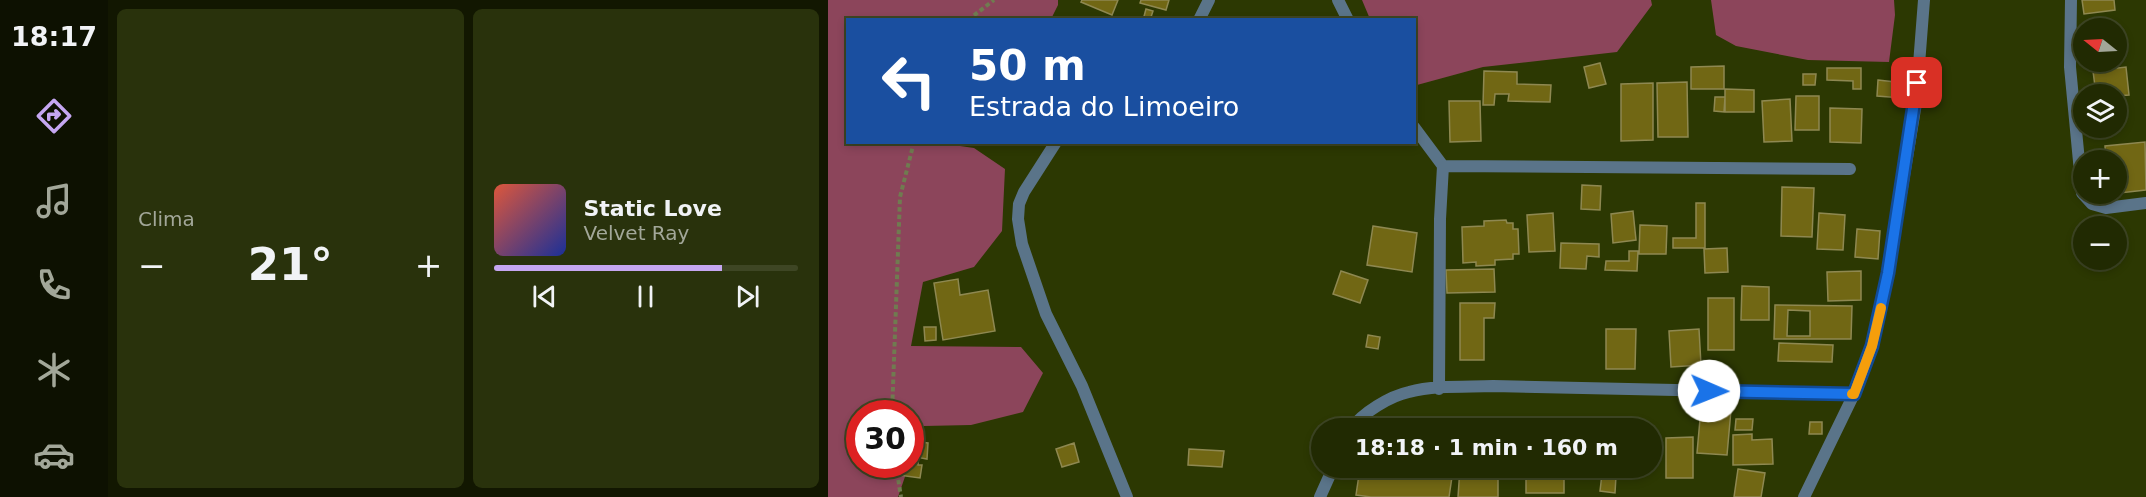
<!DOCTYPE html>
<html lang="pt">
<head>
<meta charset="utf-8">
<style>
	body { margin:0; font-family:"DejaVu Sans",sans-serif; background:#29320c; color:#f1f3f6; height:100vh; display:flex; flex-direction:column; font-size:22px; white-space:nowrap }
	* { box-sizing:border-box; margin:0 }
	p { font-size:20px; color:#a2a799 }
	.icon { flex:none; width:33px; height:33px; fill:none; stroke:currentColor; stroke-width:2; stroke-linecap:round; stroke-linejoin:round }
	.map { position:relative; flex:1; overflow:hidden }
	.side { display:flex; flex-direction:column; gap:9px; padding:9px; background:#121701; width:720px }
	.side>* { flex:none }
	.hud { position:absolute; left:18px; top:18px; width:570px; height:126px; border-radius:0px; box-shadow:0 3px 9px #0003,0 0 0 2px #3e4624; background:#1a4fa0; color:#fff; overflow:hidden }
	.needle { width:39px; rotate:288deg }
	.tools { position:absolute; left:1245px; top:18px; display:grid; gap:12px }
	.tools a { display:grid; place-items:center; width:54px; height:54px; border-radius:50%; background:#212a02; box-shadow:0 3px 9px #0003,0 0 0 2px #3e4624; font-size:30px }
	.speed { position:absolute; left:18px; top:400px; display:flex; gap:12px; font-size:30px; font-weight:700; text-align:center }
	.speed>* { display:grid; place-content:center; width:78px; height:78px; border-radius:50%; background:#212a02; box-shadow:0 3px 9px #0003,0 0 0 2px #3e4624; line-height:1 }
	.speed .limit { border:9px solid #d22; background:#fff; color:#111 }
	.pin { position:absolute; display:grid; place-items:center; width:51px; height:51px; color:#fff; margin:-26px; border-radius:12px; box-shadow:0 3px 9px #0006 }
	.me { position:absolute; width:66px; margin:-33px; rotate:91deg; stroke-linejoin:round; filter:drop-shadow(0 0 4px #0008) }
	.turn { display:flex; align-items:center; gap:21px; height:126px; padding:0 24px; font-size:27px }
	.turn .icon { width:78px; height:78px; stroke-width:2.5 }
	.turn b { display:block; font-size:42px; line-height:51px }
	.big { font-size:45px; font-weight:700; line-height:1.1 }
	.side .widget { flex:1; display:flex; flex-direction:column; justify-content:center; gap:9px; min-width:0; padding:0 21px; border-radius:9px; background:#29320c }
	.song { display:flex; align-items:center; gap:18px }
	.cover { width:72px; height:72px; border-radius:9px; background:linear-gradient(135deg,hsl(10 70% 55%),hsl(230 70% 35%)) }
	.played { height:6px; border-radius:3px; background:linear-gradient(90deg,#c5a7f1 75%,#3e4624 75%) }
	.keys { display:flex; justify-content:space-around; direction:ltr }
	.heat { display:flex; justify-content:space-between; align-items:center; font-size:33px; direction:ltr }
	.side .tiles { flex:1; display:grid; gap:9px; grid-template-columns:repeat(2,1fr) }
	.trip { position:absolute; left:483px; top:418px; width:351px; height:60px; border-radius:30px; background:#212a02; box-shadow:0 3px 9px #0003,0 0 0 2px #3e4624; font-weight:700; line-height:60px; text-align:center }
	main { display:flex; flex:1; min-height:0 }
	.dock { display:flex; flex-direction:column; width:108px; justify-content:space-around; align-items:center; background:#0d1101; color:#a2a799 }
	.dock .icon { width:42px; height:42px }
	.dock .current { color:#c5a7f1 }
	.dock b { font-size:27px; color:#f1f3f6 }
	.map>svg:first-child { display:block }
	.forest { fill:#8c455b }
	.building { fill:#716714; stroke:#8e8851; stroke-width:1.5; fill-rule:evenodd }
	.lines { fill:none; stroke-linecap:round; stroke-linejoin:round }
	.path { stroke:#707b50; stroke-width:4; stroke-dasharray:4.5 3; stroke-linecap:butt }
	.minor { stroke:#5a7489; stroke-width:12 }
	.tertiary { stroke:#5a7489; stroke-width:12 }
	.route-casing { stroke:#114b97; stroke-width:15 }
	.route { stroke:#1a73e8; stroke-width:10 }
	.slow { stroke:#f59e0b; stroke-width:10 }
</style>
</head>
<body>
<main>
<nav class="dock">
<b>18:17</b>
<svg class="icon current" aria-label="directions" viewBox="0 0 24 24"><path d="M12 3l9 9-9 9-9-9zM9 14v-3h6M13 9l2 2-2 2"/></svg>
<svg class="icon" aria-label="music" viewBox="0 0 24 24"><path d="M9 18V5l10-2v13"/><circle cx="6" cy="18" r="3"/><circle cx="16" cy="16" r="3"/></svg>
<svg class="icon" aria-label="phone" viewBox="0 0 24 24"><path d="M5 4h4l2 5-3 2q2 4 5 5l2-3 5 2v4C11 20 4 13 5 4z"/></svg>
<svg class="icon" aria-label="climate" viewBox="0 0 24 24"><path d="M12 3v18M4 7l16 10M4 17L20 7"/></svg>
<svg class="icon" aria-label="car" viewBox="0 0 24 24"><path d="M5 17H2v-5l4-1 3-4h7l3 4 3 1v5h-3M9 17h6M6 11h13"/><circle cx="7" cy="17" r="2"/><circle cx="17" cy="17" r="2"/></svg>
</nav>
<section class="side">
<div class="tiles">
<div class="widget"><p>Clima</p>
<div class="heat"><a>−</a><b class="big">21°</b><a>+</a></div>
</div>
<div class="widget">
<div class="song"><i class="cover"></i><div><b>Static Love</b><p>Velvet Ray</p></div></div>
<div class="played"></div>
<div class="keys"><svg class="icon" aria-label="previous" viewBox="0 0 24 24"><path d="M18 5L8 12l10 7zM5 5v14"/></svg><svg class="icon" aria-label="pause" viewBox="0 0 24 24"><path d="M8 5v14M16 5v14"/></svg><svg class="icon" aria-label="next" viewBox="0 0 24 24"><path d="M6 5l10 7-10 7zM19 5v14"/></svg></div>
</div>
</div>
</section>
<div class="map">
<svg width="1318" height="497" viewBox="0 0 1318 497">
	<rect width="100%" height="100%" fill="#2c3802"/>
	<path class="forest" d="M0 0H230V5L223 19 20 20V142H104L146 148 177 169 174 231 146 267 95 282 83 346 193 347 215 373 195 412 143 425 96 426 83 462 82 414H32V465H81L70 497H0Z
		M534 0H823L824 5 789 52 655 67 589 85 586 83V20L542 19Z
		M883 0H1066L1067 15 1061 62 980 60 908 46 888 35Z"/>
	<path class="building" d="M254 0H290L284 15 253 2Z
		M313 0H341L338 10 312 3Z
		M1254 0H1286L1287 10 1256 14Z
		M318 9 325 11 322 20H315Z
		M772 63 778 84 761 88 756 67Z
		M896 66V89H863V67Z
		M1298 67 1301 95 1288 96V94H1268L1265 71Z
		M999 68H1033V89H1025V81L999 80Z
		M656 71 689 72V84L723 85 722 102 680 101 681 94H667L666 105H655Z
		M975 74H988L987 85H975Z
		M1050 80 1076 83 1074 98 1049 96Z
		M859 82 860 137H830L829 83Z
		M825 83V140L793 141V84Z
		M897 89 926 90V112H897Z
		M968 96H991V130H967Z
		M887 97H897L896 112 886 111Z
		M962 99 964 141 936 142 934 101Z
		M621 101H652L653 141 622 142Z
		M1002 108 1034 109 1033 143 1002 142Z
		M1317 142 1318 190 1282 194H1288V160H1278L1277 146Z
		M754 185 773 186 772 210 753 209Z
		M954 187 986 188 984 237 953 236Z
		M868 203H877V248H845V238H868Z
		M805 211 808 240 785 243 783 214Z
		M725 213 727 251 701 252 699 215Z
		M991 213 1017 215 1015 250 989 249Z
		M678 220 679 223H685V229H690L691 254H685V259L667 260V265L648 266V262L635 263 634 227 656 226V221Z
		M812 225 839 226 838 254H811Z
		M545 226 589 233 584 272 539 265Z
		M1029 229 1052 231 1050 259 1027 257Z
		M733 243 771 244V257L759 256 758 269 732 268Z
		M899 248 900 272 877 273 876 249Z
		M801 251H810L809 271 777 270 778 261H801Z
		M666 269 667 292 619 293 618 270Z
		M513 271 540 280 532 303 505 294Z
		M1033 271V300L1000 301 999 272Z
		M130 279 132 295 160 290 167 331 115 340 106 283Z
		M914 286 941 287V320H913Z
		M880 298H906V350H880Z
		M632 303H667L666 318H656V360H632Z
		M947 305 1024 306 1023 339H946ZM960 310 982 311V336H959Z
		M96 327H108V340L97 341Z
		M778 329H808L807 369H778Z
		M871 329 873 365 843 367 841 331Z
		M540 335 552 337 550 349 538 347Z
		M951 343 1005 345 1004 362 950 361Z
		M873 408 903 410 899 455 869 453Z
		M774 418 804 422 803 429H772Z
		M908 419H925L924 430H907Z
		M710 420 738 421 737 429H710Z
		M982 422H994V434H981Z
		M924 434V440L944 439 945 464 905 465V435Z
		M865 437V478H838V438Z
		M91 442 100 443 99 459 93 458 94 450H90Z
		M246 443 251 462 234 467 228 449Z
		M361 449 396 451 394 467 360 465Z
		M82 453 91 454 90 465H94L92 478 71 475 73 465H82Z
		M532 468H613L625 470 621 497H543L528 495Z
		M632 468H670V497H630Z
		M698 469H736V493H698Z
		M910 469 937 473 933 497H906Z
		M774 474 788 476 787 493 772 491Z"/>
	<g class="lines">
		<path class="path" d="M140 20 166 0
			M64 414 72 197 86 142
			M68 465 73 497"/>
		<path class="minor" d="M510 0 520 20
			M1243 0 1242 67 1254 193 1264 204 1278 208 1318 203
			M371 20 381 0
			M586 127 615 166 612 219 611 389
			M228 142 196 192 191 204 190 219 194 244 218 314 254 386 299 497
			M615 166 1022 169
			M523 429C534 413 562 396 581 392 607 385 638 387 665 386L1026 394
			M492 497 505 468"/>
		<path class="tertiary" d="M976 497 1026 394 1044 346 1060 273 1088 103 1096 0"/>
	</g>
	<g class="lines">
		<g class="route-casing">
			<path id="route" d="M881 391 1026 394 1044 346 1060 273 1089 83"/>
		</g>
		<use href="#route" class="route"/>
		<path class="slow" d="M1024 394H1026L1044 346 1053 308"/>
	</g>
</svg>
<div class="tools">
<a><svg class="needle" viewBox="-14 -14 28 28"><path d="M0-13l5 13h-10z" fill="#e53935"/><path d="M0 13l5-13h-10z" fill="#a2a799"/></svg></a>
<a><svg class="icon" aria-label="layers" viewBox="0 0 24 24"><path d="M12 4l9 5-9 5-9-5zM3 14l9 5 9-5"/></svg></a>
<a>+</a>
<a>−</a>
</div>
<div class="speed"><div class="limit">30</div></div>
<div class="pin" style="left:1089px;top:83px;background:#d93025"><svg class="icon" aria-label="arrive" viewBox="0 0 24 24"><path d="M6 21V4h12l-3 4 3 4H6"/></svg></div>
<svg class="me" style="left:881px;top:391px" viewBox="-20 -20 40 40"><circle r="19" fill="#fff"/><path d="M0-13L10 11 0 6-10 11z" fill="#1a73e8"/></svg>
<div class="trip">18:18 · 1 min · 160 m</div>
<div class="hud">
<div class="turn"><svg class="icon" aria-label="left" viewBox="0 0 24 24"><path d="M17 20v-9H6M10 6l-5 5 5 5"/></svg><div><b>50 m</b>Estrada do Limoeiro</div></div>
</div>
</div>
</main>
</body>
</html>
